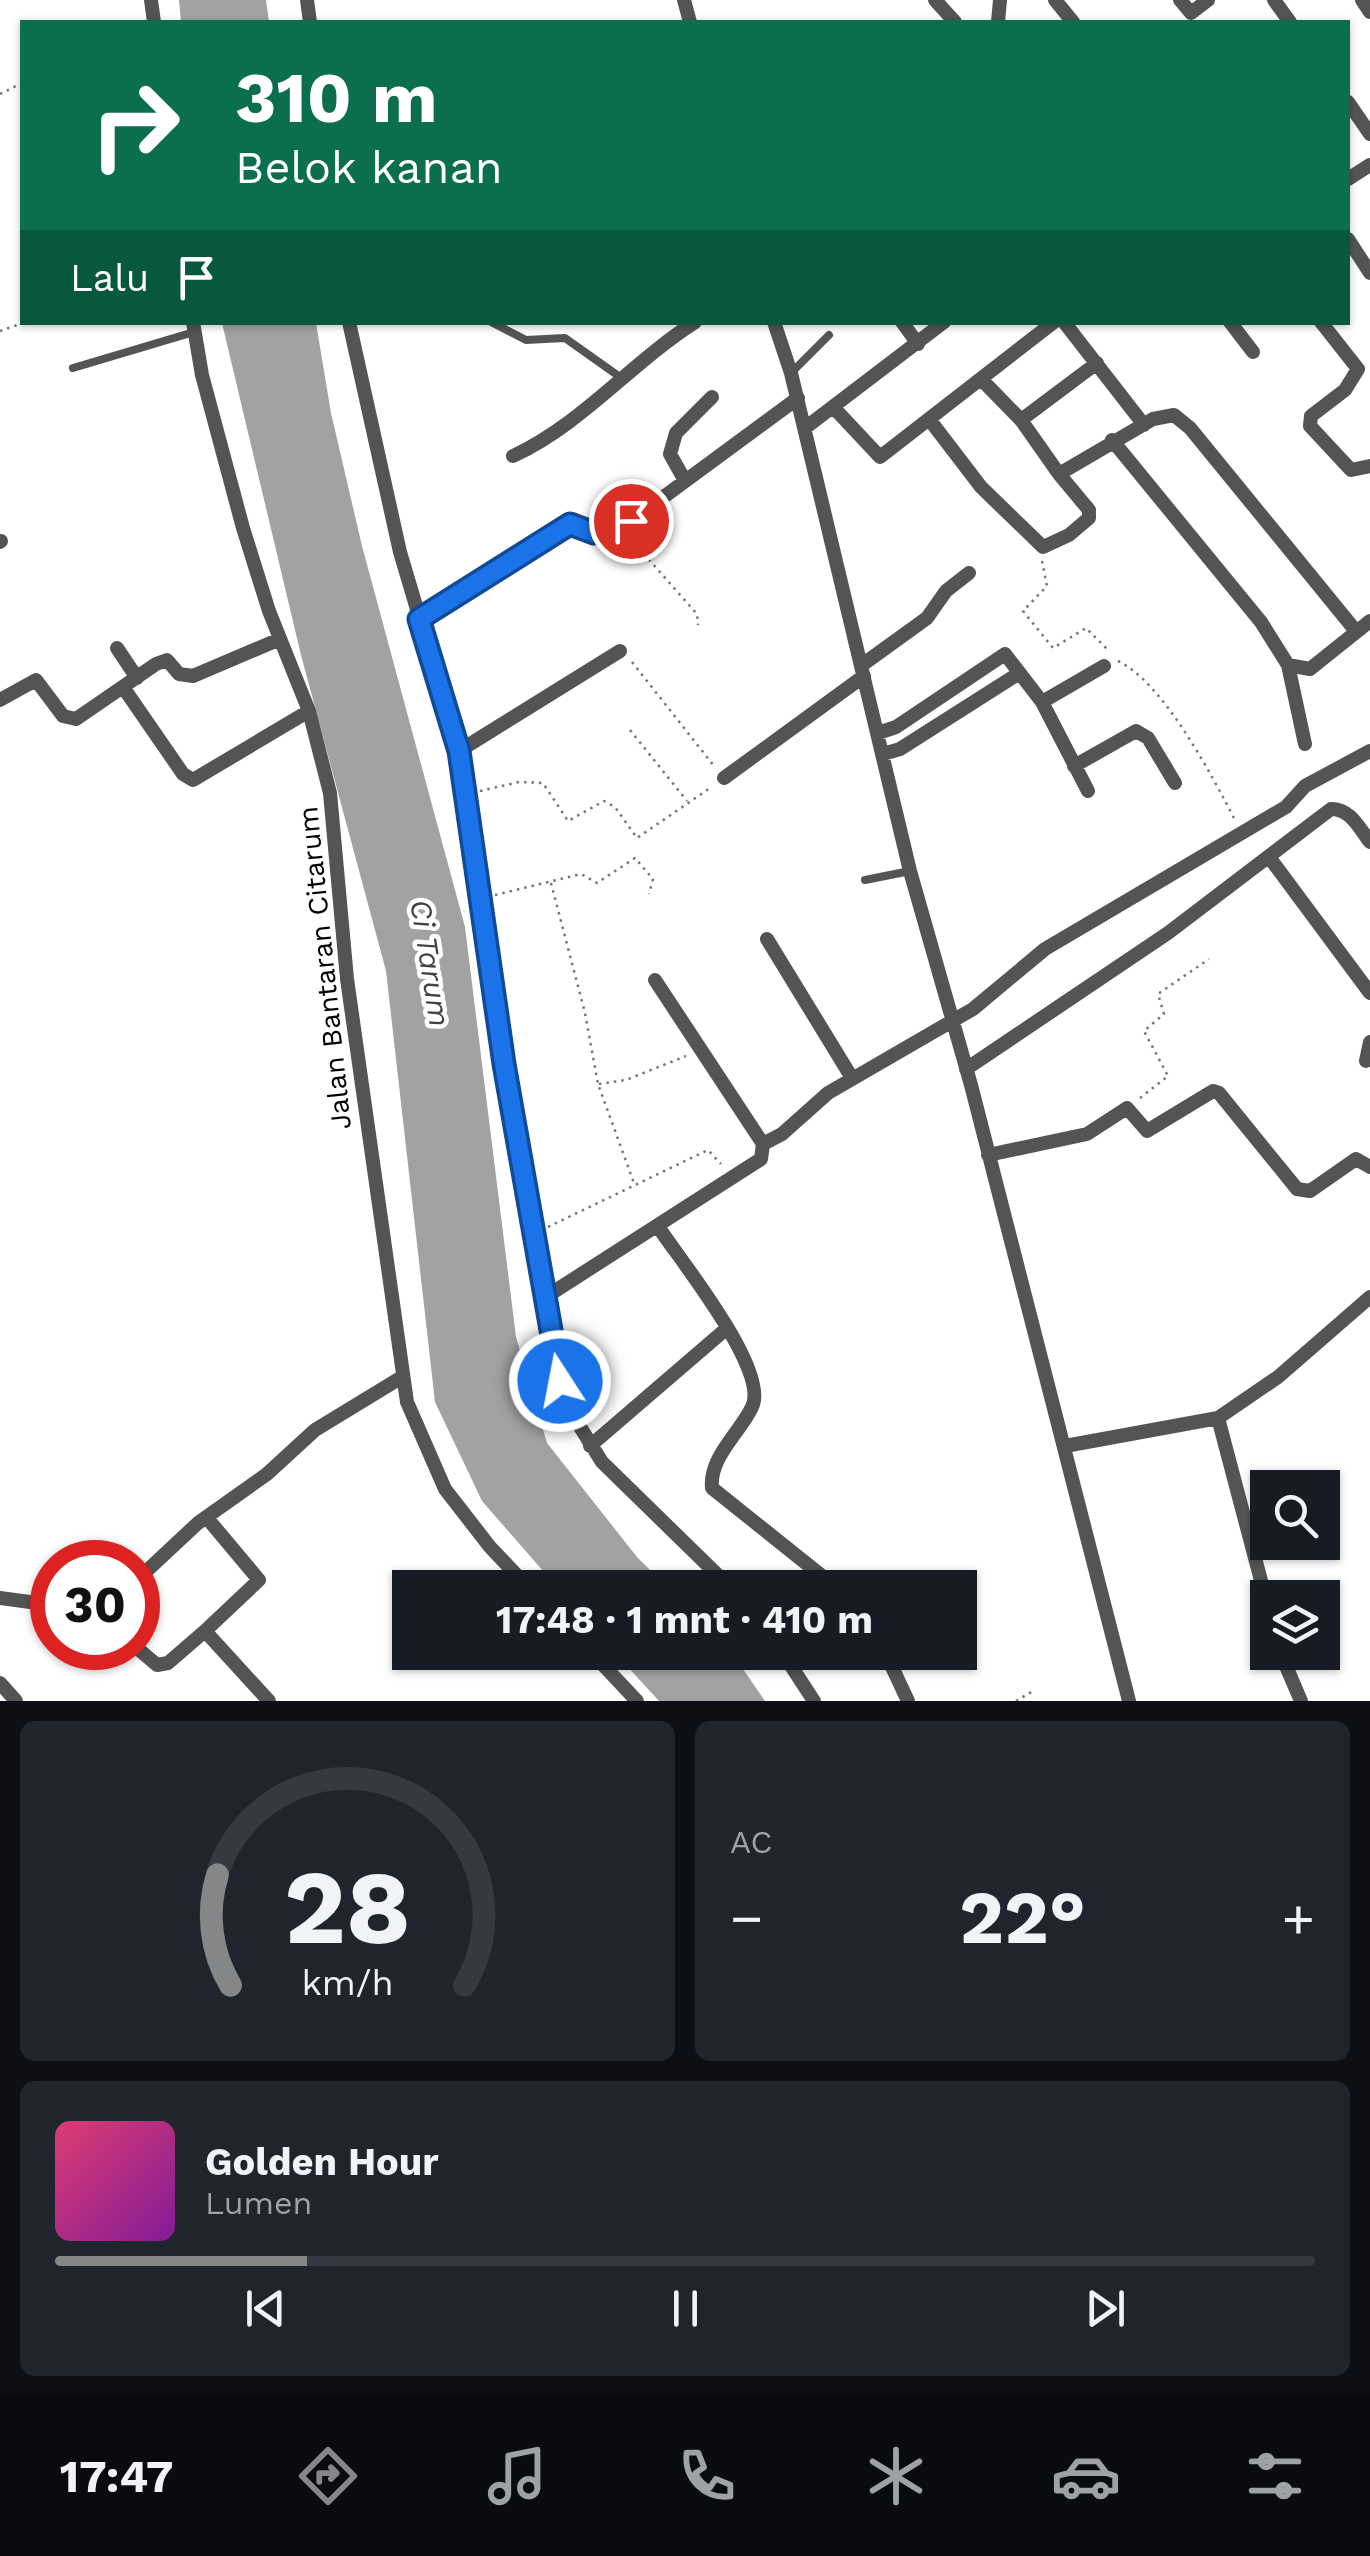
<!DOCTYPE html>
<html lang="id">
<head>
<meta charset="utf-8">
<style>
	body { margin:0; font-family:"Work Sans",sans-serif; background:#20242c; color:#f1f3f6; height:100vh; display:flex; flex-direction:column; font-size:38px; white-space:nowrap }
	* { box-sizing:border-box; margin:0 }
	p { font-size:32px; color:#9ea1a6 }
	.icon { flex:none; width:55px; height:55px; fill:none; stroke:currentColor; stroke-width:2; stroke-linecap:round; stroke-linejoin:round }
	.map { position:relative; height:1701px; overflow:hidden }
	.sheet { display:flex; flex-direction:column; gap:20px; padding:20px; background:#0d0f14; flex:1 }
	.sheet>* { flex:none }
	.banner { position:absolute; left:20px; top:20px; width:1330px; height:305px; border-radius:0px; box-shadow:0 2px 8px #0004; background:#0b6e4f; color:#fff; overflow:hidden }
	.controls { position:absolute; left:1250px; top:1470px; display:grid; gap:20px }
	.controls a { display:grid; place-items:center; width:90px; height:90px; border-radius:0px; background:#171b24; box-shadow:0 2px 8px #0004; font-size:50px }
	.speed { position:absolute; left:30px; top:1540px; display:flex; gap:20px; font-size:50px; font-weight:700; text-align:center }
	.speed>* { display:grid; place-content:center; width:130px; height:130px; border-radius:50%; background:#171b24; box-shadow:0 2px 8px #0004; line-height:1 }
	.speed .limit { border:15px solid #d22; background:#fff; color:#111 }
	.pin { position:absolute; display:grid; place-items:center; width:85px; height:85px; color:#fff; margin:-42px; border:5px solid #fff; border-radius:50%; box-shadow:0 2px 10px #0007 }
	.me { position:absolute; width:110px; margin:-55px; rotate:349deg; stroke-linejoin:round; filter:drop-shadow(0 0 8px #0008) }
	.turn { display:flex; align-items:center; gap:35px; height:210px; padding:0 50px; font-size:45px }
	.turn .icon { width:130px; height:130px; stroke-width:2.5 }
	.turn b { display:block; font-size:70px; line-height:85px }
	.then { display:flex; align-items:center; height:95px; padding:0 50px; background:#0003; gap:20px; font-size:38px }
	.big { font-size:75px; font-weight:700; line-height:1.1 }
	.sheet .tile { flex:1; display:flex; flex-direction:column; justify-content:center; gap:15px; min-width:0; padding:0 35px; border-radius:15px; background:#20242c }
	.sheet .dial { align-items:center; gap:0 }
	.dial svg { height:260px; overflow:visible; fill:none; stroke:#363941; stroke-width:7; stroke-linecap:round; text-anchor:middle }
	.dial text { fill:#f1f3f6; stroke:none }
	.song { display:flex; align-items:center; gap:30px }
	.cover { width:120px; height:120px; border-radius:15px; background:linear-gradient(135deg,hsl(340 70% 55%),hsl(290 70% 35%)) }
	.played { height:10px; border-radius:5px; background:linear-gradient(90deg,#858687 20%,#363941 20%) }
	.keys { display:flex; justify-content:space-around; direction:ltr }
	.heat { display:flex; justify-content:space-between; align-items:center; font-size:55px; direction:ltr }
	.sheet .tiles { flex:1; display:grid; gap:20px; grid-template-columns:1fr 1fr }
	.tile:last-child { grid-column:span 2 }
	.trip { position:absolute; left:392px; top:1570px; width:585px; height:100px; border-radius:0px; background:#171b24; box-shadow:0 2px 8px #0004; font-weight:700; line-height:100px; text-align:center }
	.tab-bar { display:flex; height:160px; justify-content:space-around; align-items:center; background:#090b0e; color:#9ea1a6 }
	.tab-bar .icon { width:70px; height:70px }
	.tab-bar .selected { color:#858687 }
	.tab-bar b { font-size:45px; color:#f1f3f6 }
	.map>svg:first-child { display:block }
	.water { fill:#a2a2a2 }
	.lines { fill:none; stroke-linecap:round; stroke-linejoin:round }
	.path { stroke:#767676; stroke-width:2.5; stroke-dasharray:2.5 5; stroke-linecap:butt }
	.lane { stroke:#545454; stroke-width:8 }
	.street { stroke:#545454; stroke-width:14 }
	.route-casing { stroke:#114b97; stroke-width:25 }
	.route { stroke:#1a73e8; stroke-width:18 }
	.labels { text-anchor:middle; stroke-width:9; stroke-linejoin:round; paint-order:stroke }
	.street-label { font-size:28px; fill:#000; stroke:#fff }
	.water-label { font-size:30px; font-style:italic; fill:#434343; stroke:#fff }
</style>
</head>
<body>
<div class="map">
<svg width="1370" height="1701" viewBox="0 0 1370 1701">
	<rect width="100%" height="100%" fill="#fff"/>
	<path class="water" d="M179 0H266L269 22H181Z
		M222 323H316L331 413 362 546 465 927 516 1337 547 1443 637 1557 667 1587H557L482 1501 435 1402 386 971 301 655Z
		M615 1653H732L765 1701H659Z"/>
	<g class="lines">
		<path class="path" d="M0 94 22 83
			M0 331 26 322
			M629 537 697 614 698 625
			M1042 561 1047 586 1023 611 1053 648 1086 628 1109 651
			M1118 661C1164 683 1212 776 1235 820
			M632 662 714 766
			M630 730 687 801
			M480 791 519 782 543 783 568 821 604 801 615 807 637 838 710 788
			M551 883 585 1013 598 1084 635 1186
			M495 895 581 874 597 883 635 858 653 879 649 894
			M599 1084 626 1080 686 1056
			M1140 1098 1168 1076 1144 1031 1164 1014 1158 994 1209 959
			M548 1227 708 1150 721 1164
			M1016 1701 1033 1691"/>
		<path class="lane" d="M491 322 526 340 565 338 620 377
			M73 368 194 332
			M791 373 829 335
			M865 880 910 871"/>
		<path class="street" d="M151 0 154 22
			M307 0 310 22
			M684 0 690 22
			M935 0 955 22
			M1055 0 1073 22
			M1180 0 1191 13 1208 0
			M1274 0 1290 22
			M1362 0 1370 12
			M998 22 1000 0
			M1348 102 1370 134
			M1348 179 1370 165
			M1348 239 1370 273
			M193 322 202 375 243 528 269 611 309 711 330 793 347 979 407 1402 445 1489 490 1547 529 1588
			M349 322 400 552 459 751 504 1064 560 1381 577 1422 602 1462 731 1588
			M774 322 791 373 910 871 971 1085 1129 1701
			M902 322 918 344
			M1064 322 1144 425
			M1230 322 1253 352
			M1321 322 1358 369 1345 390 1311 416 1310 426 1351 470 1370 466
			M982 380 1021 420 1059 474
			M835 409 880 457 1054 322
			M929 419 981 487 1043 547 1069 535 1089 518V510L1059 474 1153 419 1174 415 1190 428 1355 630
			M1021 420 1097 363
			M805 428 944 322
			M1112 440 1261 622 1288 665 1310 669 1370 621
			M513 456C582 424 631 363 695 322
			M684 479 670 454 676 433 712 397
			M0 542 1 541
			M419 619 569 524 594 533 615 520 631 521 798 398
			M117 648 137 678
			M862 665 927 618 946 591 969 573
			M1288 665 1305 744
			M123 687 183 774 193 780 309 711
			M0 700 36 680 63 716 76 719 156 664 167 660 179 674 193 676 280 639
			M1042 702 1104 666
			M878 733 896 727 1005 654 1042 702 1088 791
			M459 751 620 651
			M883 754 900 749 1018 674
			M1074 766 1136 731 1148 738 1175 783
			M724 778 864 676
			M1269 857 1370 993
			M767 939 852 1078
			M1366 1061 1370 1042
			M966 1069 1168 933 1331 809C1351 809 1359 828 1370 842
			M763 1144 782 1134 828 1093 973 1009 1045 949 1286 807 1305 786 1370 751
			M988 1155 1087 1134 1127 1108 1147 1131 1213 1091 1219 1093 1297 1189 1310 1191 1356 1159 1370 1167
			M659 1228C681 1261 770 1371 752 1407 740 1433 709 1457 712 1488L837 1588
			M544 1298 761 1159 763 1144 655 980
			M1218 1418 1268 1607
			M590 1446 726 1329
			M1065 1446 1218 1418 1278 1377 1370 1297
			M207 1518 259 1580 205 1631 269 1701
			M138 1579 198 1523 267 1474 315 1430 402 1377
			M0 1598 52 1605
			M137 1648 157 1665 168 1663 205 1631
			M591 1652 637 1701
			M782 1652 814 1701
			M885 1652 908 1701
			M1280 1652 1301 1701
			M0 1683 16 1701"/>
	</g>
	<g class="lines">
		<g class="route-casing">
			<path id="route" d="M560 1381 504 1064 459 751 419 619 570 524 594 533 615 520 631 521"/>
		</g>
		<use href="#route" class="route"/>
	</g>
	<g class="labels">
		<g class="street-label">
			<text transform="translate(324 968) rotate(-96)" y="10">Jalan Bantaran Citarum</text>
		</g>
		<g class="water-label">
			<text transform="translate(430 963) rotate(81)" y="10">Ci Tarum</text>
		</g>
	</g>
</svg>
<div class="controls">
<a><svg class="icon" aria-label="search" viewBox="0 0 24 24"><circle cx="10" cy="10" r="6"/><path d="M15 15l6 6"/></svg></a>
<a><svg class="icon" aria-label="layers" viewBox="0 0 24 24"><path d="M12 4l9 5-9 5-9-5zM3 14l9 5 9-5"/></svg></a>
</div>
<div class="speed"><div class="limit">30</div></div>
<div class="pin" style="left:631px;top:521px;background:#d93025"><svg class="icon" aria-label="arrive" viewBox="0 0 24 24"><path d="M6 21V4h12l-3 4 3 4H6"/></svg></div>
<svg class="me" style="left:560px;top:1381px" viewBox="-20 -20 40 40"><circle r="17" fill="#1a73e8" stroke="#fff" stroke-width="3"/><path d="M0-11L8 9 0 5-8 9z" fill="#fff"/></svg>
<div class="trip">17:48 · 1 mnt · 410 m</div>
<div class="banner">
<div class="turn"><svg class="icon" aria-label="right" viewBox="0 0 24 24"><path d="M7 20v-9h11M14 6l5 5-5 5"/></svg><div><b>310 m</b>Belok kanan</div></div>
<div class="then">Lalu<svg class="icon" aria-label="arrive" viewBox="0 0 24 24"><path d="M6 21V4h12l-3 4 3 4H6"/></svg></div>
</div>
</div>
<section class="sheet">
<div class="tiles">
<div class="tile dial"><svg viewBox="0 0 100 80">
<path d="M14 69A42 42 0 1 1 86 69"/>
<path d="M14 69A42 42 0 0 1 10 35" stroke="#858687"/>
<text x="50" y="56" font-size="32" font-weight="700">28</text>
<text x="50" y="72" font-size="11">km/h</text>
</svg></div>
<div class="tile"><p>AC</p>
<div class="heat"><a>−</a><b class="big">22°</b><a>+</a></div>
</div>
<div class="tile">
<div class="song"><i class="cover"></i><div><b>Golden Hour</b><p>Lumen</p></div></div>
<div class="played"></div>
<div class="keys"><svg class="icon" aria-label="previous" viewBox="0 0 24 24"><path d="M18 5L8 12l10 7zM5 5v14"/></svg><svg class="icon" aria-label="pause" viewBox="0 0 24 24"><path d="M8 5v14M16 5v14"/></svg><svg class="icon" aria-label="next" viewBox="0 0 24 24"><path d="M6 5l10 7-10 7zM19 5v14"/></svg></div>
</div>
</div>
</section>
<nav class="tab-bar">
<b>17:47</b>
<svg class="icon selected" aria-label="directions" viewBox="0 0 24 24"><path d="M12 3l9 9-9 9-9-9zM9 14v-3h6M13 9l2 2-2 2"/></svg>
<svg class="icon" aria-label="music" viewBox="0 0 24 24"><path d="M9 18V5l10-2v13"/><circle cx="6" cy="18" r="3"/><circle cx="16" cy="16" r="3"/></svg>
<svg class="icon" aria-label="phone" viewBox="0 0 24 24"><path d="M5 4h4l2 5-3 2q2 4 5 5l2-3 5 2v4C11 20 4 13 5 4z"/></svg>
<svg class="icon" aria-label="climate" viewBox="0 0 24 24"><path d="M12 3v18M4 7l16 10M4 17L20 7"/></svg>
<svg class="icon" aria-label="car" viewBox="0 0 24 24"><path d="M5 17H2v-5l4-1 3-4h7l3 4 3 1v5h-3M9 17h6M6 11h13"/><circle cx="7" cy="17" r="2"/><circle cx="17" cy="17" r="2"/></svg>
<svg class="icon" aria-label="filters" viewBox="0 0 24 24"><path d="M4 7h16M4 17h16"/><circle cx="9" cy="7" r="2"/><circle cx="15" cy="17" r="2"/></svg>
</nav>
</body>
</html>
